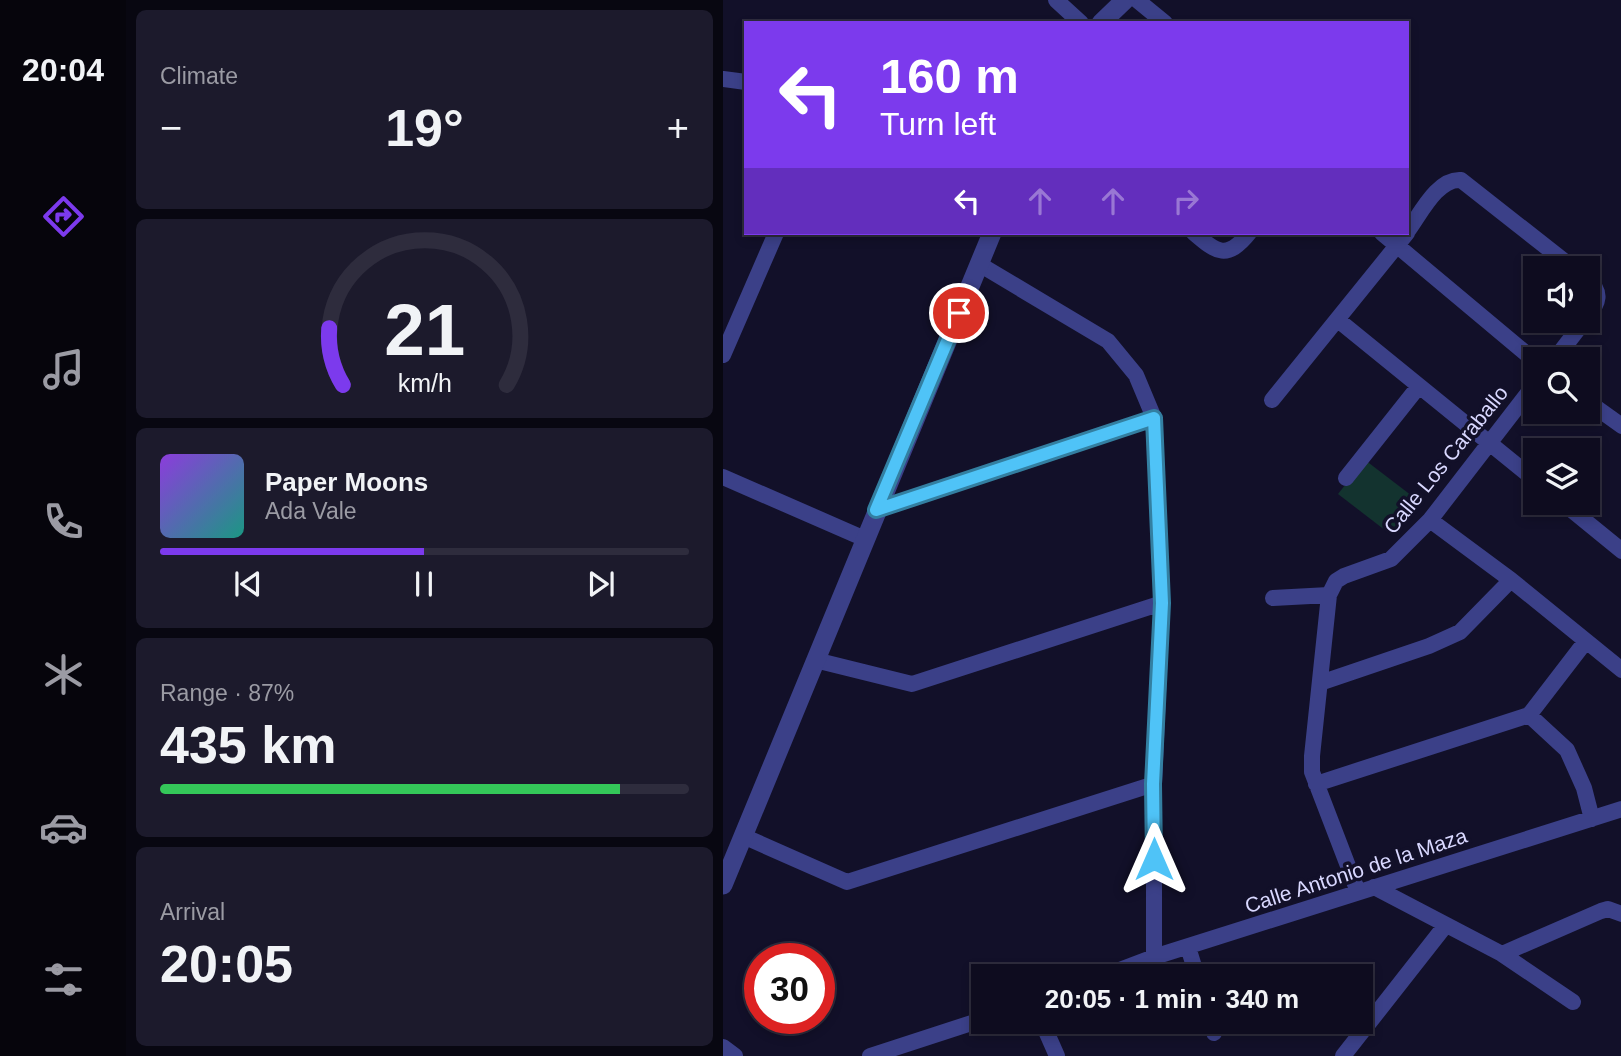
<!DOCTYPE html>
<html lang="en">
<head>
<meta charset="utf-8">
<style>
	body { margin:0; font-family:Helvetica,sans-serif; background:#1c1a2c; color:#f1f3f6; height:100vh; display:flex; flex-direction:column; font-size:26px; white-space:nowrap }
	* { box-sizing:border-box; margin:0 }
	p { font-size:23px; color:#9b9ba4 }
	.icon { flex:none; width:38px; height:38px; fill:none; stroke:currentColor; stroke-width:2; stroke-linecap:round; stroke-linejoin:round }
	.map { position:relative; flex:1; overflow:hidden }
	.drawer { display:flex; flex-direction:column; gap:10px; padding:10px; background:#080711; width:597px }
	.drawer>* { flex:none }
	.hud { position:absolute; left:21px; top:21px; width:665px; height:214px; border-radius:0px; box-shadow:0 4px 10px #0003,0 0 0 2px #2e2c3d; background:#7c3aed; color:#fff; overflow:hidden }
	.buttons { position:absolute; left:800px; top:256px; display:grid; gap:14px }
	.buttons a { display:grid; place-items:center; width:77px; height:77px; border-radius:0px; background:#0e0c1f; box-shadow:0 4px 10px #0003,0 0 0 2px #2e2c3d; font-size:35px }
	.speed { position:absolute; left:21px; top:943px; display:flex; gap:14px; font-size:35px; font-weight:700; text-align:center }
	.speed>* { display:grid; place-content:center; width:91px; height:91px; border-radius:50%; background:#0e0c1f; box-shadow:0 4px 10px #0003,0 0 0 2px #2e2c3d; line-height:1 }
	.speed .limit { border:10px solid #d22; background:#fff; color:#111 }
	.pin { position:absolute; display:grid; place-items:center; width:60px; height:60px; color:#fff; margin:-30px; border:4px solid #fff; border-radius:50%; box-shadow:0 2px 7px #0007 }
	.me { position:absolute; width:77px; margin:-38px; rotate:0deg; stroke-linejoin:round; filter:drop-shadow(0 0 5px #0008) }
	.turn { display:flex; align-items:center; gap:24px; height:147px; padding:0 21px; font-size:32px }
	.turn .icon { width:91px; height:91px; stroke-width:2.5 }
	.turn b { display:block; font-size:49px; line-height:60px }
	.lanes { display:flex; align-items:center; height:66px; padding:0 21px; background:#0003; justify-content:center; gap:35px; direction:ltr }
	.lanes .off { opacity:.35 }
	.big { font-size:52px; font-weight:600; line-height:1.1 }
	.drawer .widget { flex:1; display:flex; flex-direction:column; justify-content:center; gap:10px; min-width:0; padding:0 24px; border-radius:10px; background:#1c1a2c }
	.drawer .dial { align-items:center; gap:0 }
	.dial svg { height:182px; overflow:visible; fill:none; stroke:#2e2c3d; stroke-width:7; stroke-linecap:round; text-anchor:middle }
	.dial text { fill:#f1f3f6; stroke:none }
	.song { display:flex; align-items:center; gap:21px }
	.cover { width:84px; height:84px; border-radius:10px; background:linear-gradient(135deg,hsl(270 70% 55%),hsl(170 70% 35%)) }
	.played { height:7px; border-radius:4px; background:linear-gradient(90deg,#7c3aed 50%,#2e2c3d 50%) }
	.keys { display:flex; justify-content:space-around; direction:ltr }
	.heat { display:flex; justify-content:space-between; align-items:center; font-size:38px; direction:ltr }
	.charge { height:10px; border-radius:5px; background:linear-gradient(90deg,#34c759 87%,#2e2c3d 0) }
	.trip { position:absolute; left:248px; top:964px; width:402px; height:70px; border-radius:0px; background:#0e0c1f; box-shadow:0 4px 10px #0003,0 0 0 2px #2e2c3d; font-weight:600; line-height:70px; text-align:center }
	main { display:flex; flex:1; min-height:0 }
	.dock { display:flex; flex-direction:column; width:126px; justify-content:space-around; align-items:center; background:#06050c; color:#9b9ba4 }
	.dock .icon { width:49px; height:49px }
	.dock .current { color:#7c3aed }
	.dock b { font-size:32px; color:#f1f3f6 }
	.map>svg:first-child { display:block }
	.green { fill:#13332f }
	.lines { fill:none; stroke-linecap:round; stroke-linejoin:round }
	.minor { stroke:#3b4088; stroke-width:16 }
	.tertiary { stroke:#3b4088; stroke-width:19 }
	.route-casing { stroke:#337fa1; stroke-width:18 }
	.route { stroke:#4fc3f7; stroke-width:12 }
	.labels { text-anchor:middle; stroke-width:7; stroke-linejoin:round; paint-order:stroke }
	.street-label { font-size:21px; fill:#d9d8ff; stroke:#121029 }
</style>
</head>
<body>
<main>
<nav class="dock">
<b>20:04</b>
<svg class="icon current" aria-label="directions" viewBox="0 0 24 24"><path d="M12 3l9 9-9 9-9-9zM9 14v-3h6M13 9l2 2-2 2"/></svg>
<svg class="icon" aria-label="music" viewBox="0 0 24 24"><path d="M9 18V5l10-2v13"/><circle cx="6" cy="18" r="3"/><circle cx="16" cy="16" r="3"/></svg>
<svg class="icon" aria-label="phone" viewBox="0 0 24 24"><path d="M5 4h4l2 5-3 2q2 4 5 5l2-3 5 2v4C11 20 4 13 5 4z"/></svg>
<svg class="icon" aria-label="climate" viewBox="0 0 24 24"><path d="M12 3v18M4 7l16 10M4 17L20 7"/></svg>
<svg class="icon" aria-label="car" viewBox="0 0 24 24"><path d="M5 17H2v-5l4-1 3-4h7l3 4 3 1v5h-3M9 17h6M6 11h13"/><circle cx="7" cy="17" r="2"/><circle cx="17" cy="17" r="2"/></svg>
<svg class="icon" aria-label="filters" viewBox="0 0 24 24"><path d="M4 7h16M4 17h16"/><circle cx="9" cy="7" r="2"/><circle cx="15" cy="17" r="2"/></svg>
</nav>
<section class="drawer">
<div class="widget"><p>Climate</p>
<div class="heat"><a>−</a><b class="big">19°</b><a>+</a></div>
</div>
<div class="widget dial"><svg viewBox="0 0 100 80">
<path d="M14 69A42 42 0 1 1 86 69"/>
<path d="M14 69A42 42 0 0 1 8 44" stroke="#7c3aed"/>
<text x="50" y="56" font-size="32" font-weight="700">21</text>
<text x="50" y="72" font-size="11">km/h</text>
</svg></div>
<div class="widget">
<div class="song"><i class="cover"></i><div><b>Paper Moons</b><p>Ada Vale</p></div></div>
<div class="played"></div>
<div class="keys"><svg class="icon" aria-label="previous" viewBox="0 0 24 24"><path d="M18 5L8 12l10 7zM5 5v14"/></svg><svg class="icon" aria-label="pause" viewBox="0 0 24 24"><path d="M8 5v14M16 5v14"/></svg><svg class="icon" aria-label="next" viewBox="0 0 24 24"><path d="M6 5l10 7-10 7zM19 5v14"/></svg></div>
</div>
<div class="widget"><p>Range · 87%</p><b class="big">435 km</b><div class="charge"></div></div>
<div class="widget"><p>Arrival</p><b class="big">20:05</b></div>
</section>
<div class="map">
<svg width="899" height="1056" viewBox="0 0 899 1056">
	<rect width="100%" height="100%" fill="#121029"/>
	<path class="green" d="M642 460 693 499 667 534 615 494Z"/>
	<g class="lines">
		<path class="minor" d="M333 0 358 23
			M414 0 442 23
			M0 79 23 82
			M684 232C697 215 714 178 738 180L850 268
			M471 233C494 253 504 260 526 233
			M659 233 812 361
			M256 264 385 341 413 375 431 418 439 603 431 784V957
			M864 279C880 292 876 303 864 317
			M615 320 812 480
			M0 355 53 233
			M832 359 862 320
			M549 400 684 233
			M864 401 899 426
			M0 477 142 539
			M623 478 696 386
			M839 502 899 551
			M154 510 431 418
			M707 520 788 580 899 670
			M550 598 606 595
			M92 660 189 684 439 603
			M597 683 706 646 737 632 788 580
			M806 715 844 750 861 788 869 819
			M593 784 806 715 863 641
			M20 836 124 882 431 784
			M651 887 779 954 878 911 885 909 899 914
			M635 892 589 772V756L606 595 613 581 621 576 668 559 707 520 812 384
			M465 947 474 976
			M779 954 850 1002
			M381 976 431 957 899 809
			M319 1022 334 1056
			M488 1022 491 1033
			M0 1047 12 1056
			M147 1056 261 1019
			M620 1056 722 926"/>
		<path class="tertiary" d="M378 23 402 0
			M0 885 269 233"/>
	</g>
	<g class="lines">
		<g class="route-casing">
			<path id="route" d="M236 313 153 510 431 418 439 603 430 784 431 859"/>
		</g>
		<use href="#route" class="route"/>
	</g>
	<g class="labels">
		<g class="street-label">
			<text transform="translate(723 460) rotate(-51)" y="7">Calle Los Caraballo</text>
			<text transform="translate(633 871) rotate(-18)" y="7">Calle Antonio de la Maza</text>
		</g>
	</g>
</svg>
<div class="buttons">
<a><svg class="icon" aria-label="sound" viewBox="0 0 24 24"><path d="M4 9h4l5-4v14l-5-4H4zM17 9q2 3 0 6"/></svg></a>
<a><svg class="icon" aria-label="search" viewBox="0 0 24 24"><circle cx="10" cy="10" r="6"/><path d="M15 15l6 6"/></svg></a>
<a><svg class="icon" aria-label="layers" viewBox="0 0 24 24"><path d="M12 4l9 5-9 5-9-5zM3 14l9 5 9-5"/></svg></a>
</div>
<div class="speed"><div class="limit">30</div></div>
<div class="pin" style="left:236px;top:313px;background:#d93025"><svg class="icon" aria-label="arrive" viewBox="0 0 24 24"><path d="M6 21V4h12l-3 4 3 4H6"/></svg></div>
<svg class="me" style="left:431px;top:859px" viewBox="-20 -20 40 40"><path d="M0-17L14 15 0 8-14 15z" fill="#4fc3f7" stroke="#fff" stroke-width="4"/></svg>
<div class="trip">20:05 · 1 min · 340 m</div>
<div class="hud">
<div class="turn"><svg class="icon" aria-label="left" viewBox="0 0 24 24"><path d="M17 20v-9H6M10 6l-5 5 5 5"/></svg><div><b>160 m</b>Turn left</div></div>
<div class="lanes"><svg class="icon" aria-label="left" viewBox="0 0 24 24"><path d="M17 20v-9H6M10 6l-5 5 5 5"/></svg><svg class="icon off" aria-label="ahead" viewBox="0 0 24 24"><path d="M12 20V5M6 11l6-6 6 6"/></svg><svg class="icon off" aria-label="ahead" viewBox="0 0 24 24"><path d="M12 20V5M6 11l6-6 6 6"/></svg><svg class="icon off" aria-label="right" viewBox="0 0 24 24"><path d="M7 20v-9h11M14 6l5 5-5 5"/></svg></div>
</div>
</div>
</main>
</body>
</html>
